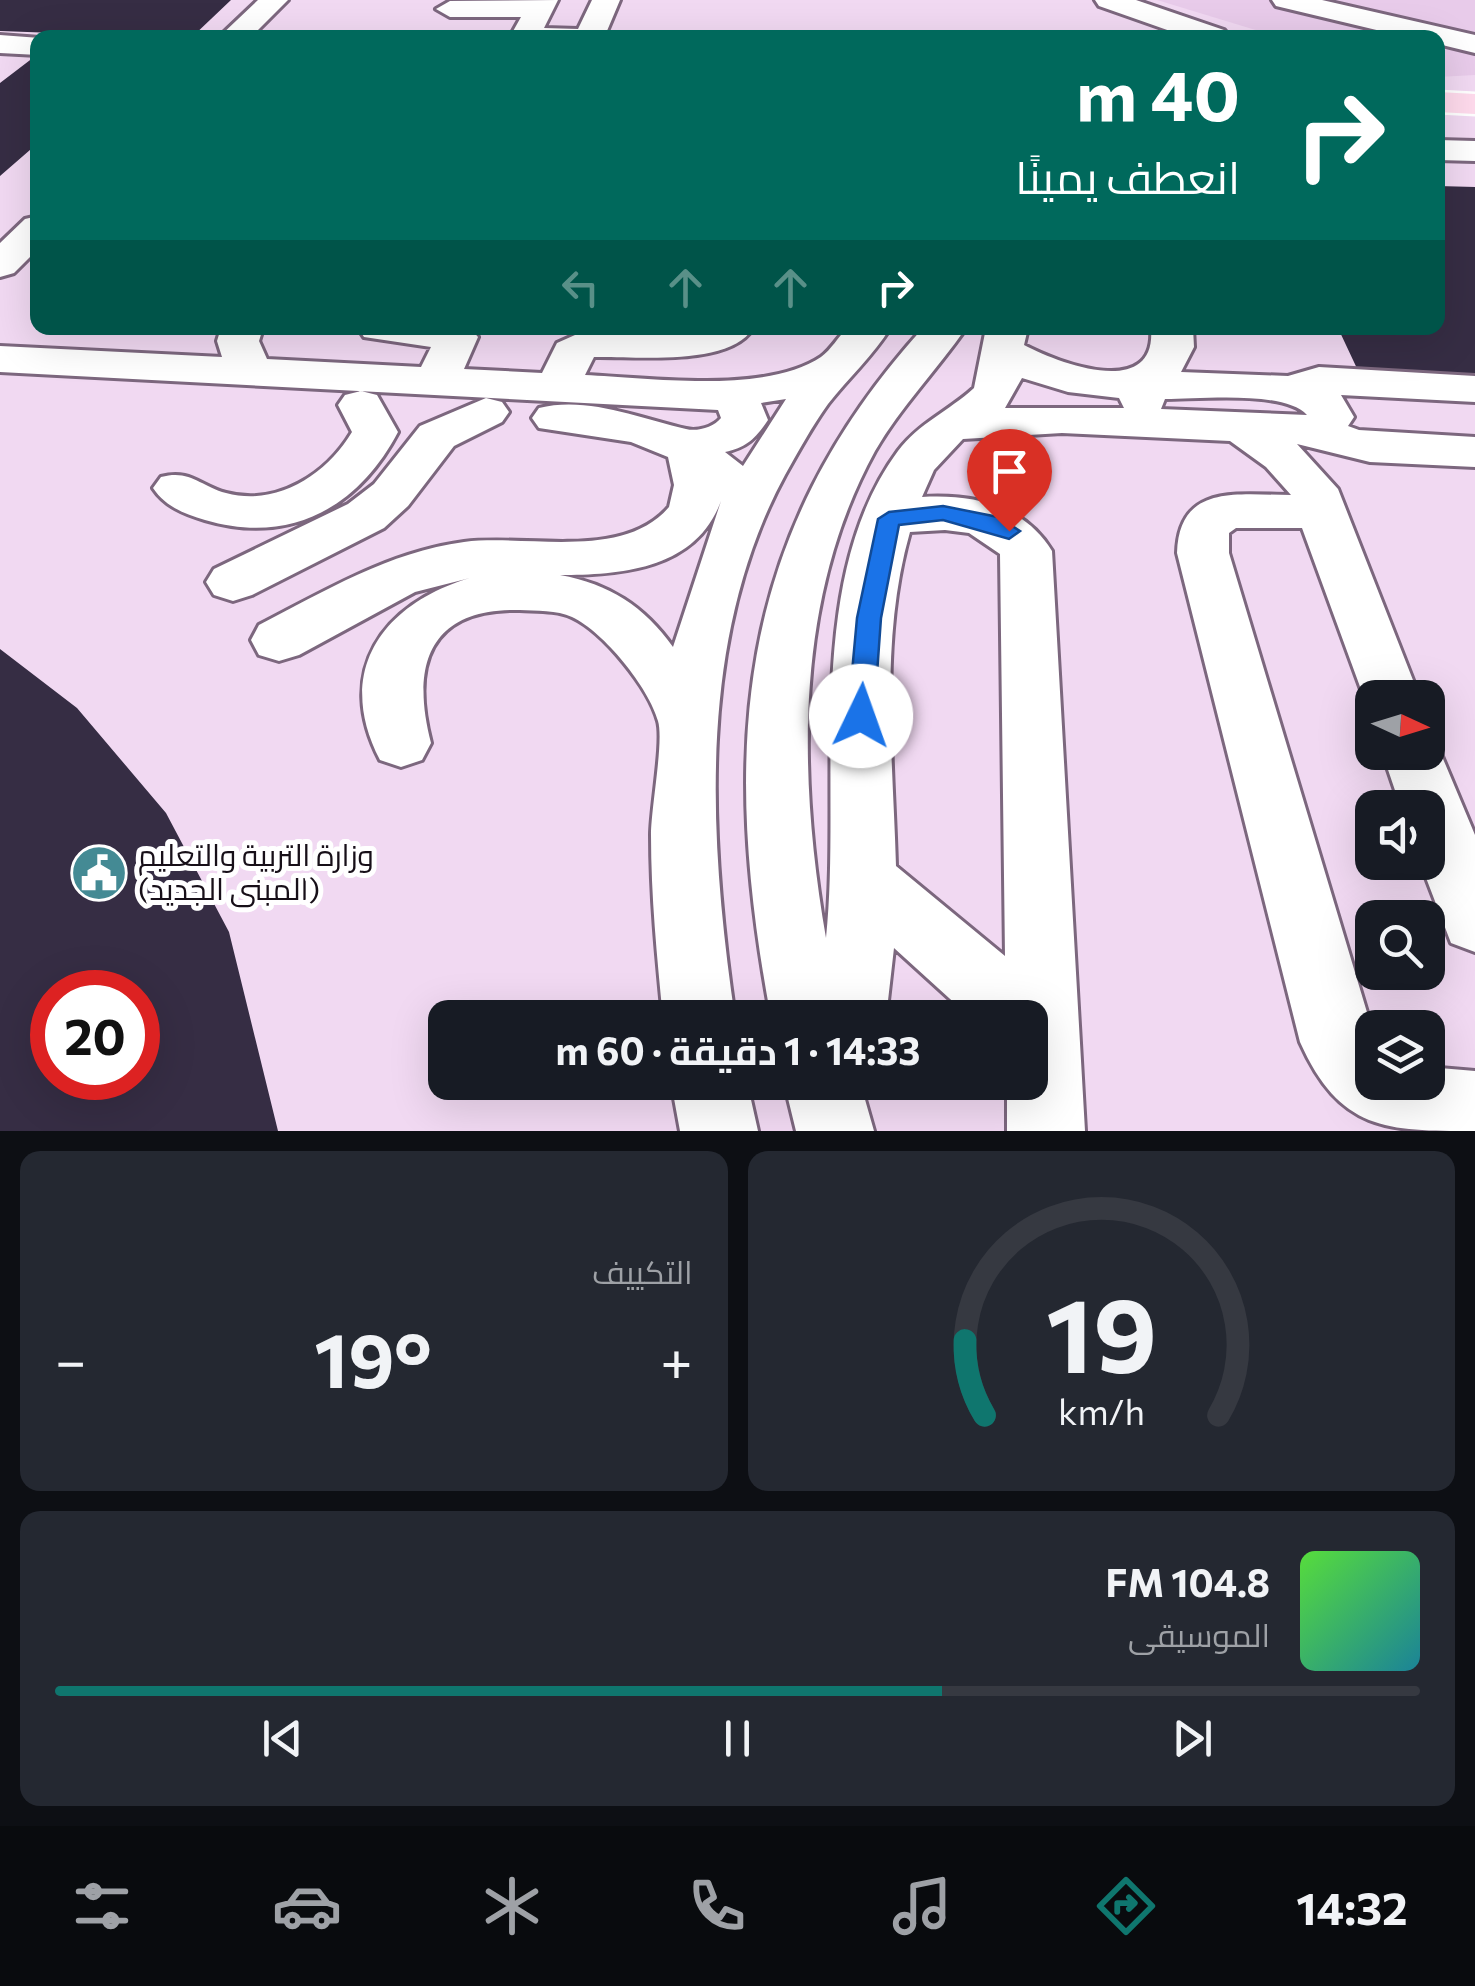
<!DOCTYPE html>
<html lang="ar">
<head>
<meta charset="utf-8">
<style>
	body { margin:0; font-family:Commissioner,Cairo,sans-serif; background:#242831; color:#f1f3f6; direction:rtl; height:100vh; display:flex; flex-direction:column; font-size:38px; white-space:nowrap }
	* { box-sizing:border-box; margin:0 }
	p { font-size:32px; color:#9ea1a6 }
	.icon { flex:none; width:55px; height:55px; fill:none; stroke:currentColor; stroke-width:2; stroke-linecap:round; stroke-linejoin:round }
	.map { position:relative; height:1131px; overflow:hidden; direction:ltr }
	.drawer { display:flex; flex-direction:column; gap:20px; padding:20px; background:#0d0f14; flex:1 }
	.drawer>* { flex:none }
	.top-card { position:absolute; left:30px; top:30px; width:1415px; height:305px; border-radius:20px; box-shadow:0 10px 40px #0002; direction:rtl; background:#00695c; color:#fff; overflow:hidden }
	.needle { width:65px; rotate:94deg }
	.fabs { position:absolute; left:1355px; top:680px; display:grid; gap:20px }
	.fabs a { display:grid; place-items:center; width:90px; height:90px; border-radius:20px; background:#171b24; box-shadow:0 10px 40px #0002; font-size:50px }
	.speed { position:absolute; left:30px; top:970px; display:flex; gap:20px; font-size:50px; font-weight:700; text-align:center }
	.speed>* { display:grid; place-content:center; width:130px; height:130px; border-radius:50%; background:#171b24; box-shadow:0 10px 40px #0002; line-height:1 }
	.speed .limit { border:15px solid #d22; background:#fff; color:#111 }
	.pin { position:absolute; display:grid; place-items:center; width:85px; height:85px; color:#fff; margin:-102px -42px; border-radius:50% 50% 50% 0; rotate:-45deg; box-shadow:0 0 10px #0007 }
	.pin .icon { rotate:45deg }
	.me { position:absolute; width:110px; margin:-55px; rotate:3deg; stroke-linejoin:round; filter:drop-shadow(0 0 8px #0008) }
	.turn { display:flex; align-items:center; gap:35px; height:210px; padding:0 40px; font-size:45px }
	.turn .icon { width:130px; height:130px; stroke-width:2.5 }
	.turn b { display:block; font-size:70px; line-height:85px }
	.lanes { display:flex; align-items:center; height:95px; padding:0 40px; background:#0003; justify-content:center; gap:50px; direction:ltr }
	.lanes .off { opacity:.35 }
	.big { font-size:75px; font-weight:700; line-height:1.1 }
	.drawer .card { flex:1; display:flex; flex-direction:column; justify-content:center; gap:15px; min-width:0; padding:0 35px; border-radius:20px; background:#242831 }
	.drawer .dial { align-items:center; gap:0 }
	.dial svg { height:260px; overflow:visible; fill:none; stroke:#363941; stroke-width:7; stroke-linecap:round; text-anchor:middle }
	.dial text { fill:#f1f3f6; stroke:none }
	.song { display:flex; align-items:center; gap:30px }
	.cover { width:120px; height:120px; border-radius:15px; background:linear-gradient(135deg,hsl(110 70% 55%),hsl(190 70% 35%)) }
	.played { height:10px; border-radius:5px; background:linear-gradient(90deg,#0f766e 65%,#363941 65%) }
	.keys { display:flex; justify-content:space-around; direction:ltr }
	.heat { display:flex; justify-content:space-between; align-items:center; font-size:55px; direction:ltr }
	.drawer .tiles { flex:1; display:grid; gap:20px; grid-template-columns:1fr 1fr }
	.card:last-child { grid-column:span 2 }
	.trip { position:absolute; left:428px; top:1000px; width:620px; height:100px; border-radius:20px; background:#171b24; box-shadow:0 10px 40px #0002; font-weight:700; line-height:100px; text-align:center; direction:rtl }
	.menu { display:flex; height:160px; justify-content:space-around; align-items:center; background:#090b0e; color:#9ea1a6 }
	.menu .icon { width:70px; height:70px }
	.menu .on { color:#0f766e }
	.menu b { font-size:45px; color:#f1f3f6 }
	.map>svg:first-child { display:block }
	.built { fill:#e8cbea }
	.building { fill:#362d44; fill-rule:evenodd }
	.lines { fill:none; stroke-linecap:round; stroke-linejoin:round }
	.minor-casing { stroke:#7c677e; stroke-width:6 }
	.major-casing { stroke:#fff; stroke-width:5 }
	.minor { fill:#fff; fill-rule:evenodd }
	.major { fill:#fedaec; fill-rule:evenodd }
	.route { fill:#1a73e8; stroke:#114b97; stroke-width:2.5 }
	.labels { text-anchor:middle; stroke-width:10; stroke-linejoin:round; paint-order:stroke }
	.near-poi-label { font-size:30px; fill:#170f18; stroke:#fff; text-anchor:start }
</style>
</head>
<body>
<div class="map">
<svg width="1475" height="1131" viewBox="0 0 1475 1131">
	<rect width="100%" height="100%" fill="#f1d9f2"/>
	<path class="built" d="M1157 0H1475V75L1438 77V38L1279 37Z"/>
	<path class="building" d="M0 0H231L191 38 0 31Z
		M38 54V143L0 176V83Z
		M1438 186 1475 187V383L1361 377 1338 328H1438Z
		M0 649 77 708 166 813 229 932 278 1131H0ZM52 992H138V1078H52Z"/>
	<g class="lines">
		<g class="minor-casing">
			<path id="minor" d="M258 0H288L250 38H218Z
				M558 0 544 28 578 29 592 0H620L604 38H516L512 33 521 17H450L436 9 450 1Z
				M1095 0H1136L1224 30 1229 36 1190 38 1099 6Z
				M1272 0H1322L1475 35V53L1438 44V38H1410L1276 6Z
				M0 35 40 38 38 55 0 53Z
				M1438 140 1475 141V161L1438 160Z
				M38 216V249L14 273 0 277V243L25 219Z
				M221 328H263L259 341 267 359 421 367 431 347 364 337 358 328H470L478 337 464 369 542 373 557 343 584 331 753 328C730 367 635 356 594 357L585 375C650 378 766 394 821 357 831 350 839 336 847 328H890C874 355 848 378 828 404 812 426 798 452 785 475 696 639 709 840 735 1018H663C657 957 651 896 651 835 651 808 664 741 658 721 649 688 604 632 572 617 557 610 536 611 520 610 428 608 411 666 431 743L422 760 401 767 380 760C334 672 382 604 470 578L415 592 299 655 279 661 259 655 251 640 259 625C325 591 389 552 464 542 527 534 623 561 669 507L674 485 668 457 631 442 539 428 532 418 539 408C587 396 639 418 686 429 697 432 714 427 721 418L718 410 0 372V346L222 357 217 341ZM786 399 743 466 725 452C747 447 755 439 768 420L761 403ZM721 501 673 647C644 606 609 584 560 575 622 575 696 569 721 501Z
				M923 328H966C937 370 901 406 875 451 794 598 798 776 826 938 842 786 802 581 898 451 919 423 949 411 974 388L986 328H1028L1024 345C1060 364 1157 400 1151 328H1193L1194 347 1181 372 1288 376 1319 367 1475 376V402L1341 395 1354 417 1348 426 1359 430 1475 437V467L1370 462 1297 444 1338 489 1420 698H1372L1370 714 1302 528H1236L1229 533V553L1372 1029V1082H1428V1067L1475 1071V1131C1386 1131 1340 1131 1300 1042L1177 553C1179 483 1238 495 1291 495L1266 467 1230 441 1062 433 963 439 934 470 922 497C973 494 1024 505 1052 551L1085 1131H1007V1082H1030V1018H971L894 948 886 1018H771C721 751 734 537 923 328ZM1022 378 1068 392 1119 398 1124 408H1005ZM1165 399C1199 399 1284 390 1307 415L1161 409ZM945 530 969 533 1000 554 1005 956 896 866C893 756 879 640 910 532Z
				M361 391 377 395 398 432C358 508 290 545 205 520 184 514 165 506 153 488L161 477C190 469 200 486 226 493 277 507 327 474 352 432L338 405 345 395Z
				M486 398 502 402 509 412 502 422 454 446 408 506 384 528 252 595 233 601 214 595 206 582 214 569 348 504 374 484 420 426Z
				M1428 733 1433 735 1475 835V952L1451 943 1420 862H1428V808H1401L1382 752H1428Z
				M671 1082H747L758 1131H680Z
				M784 1082H860L874 1131H796Z"/>
		</g>
		<g class="major-casing">
			<path id="major" d="M1438 92 1475 94V114L1438 112Z"/>
		</g>
		<use href="#minor" class="minor"/>
		<use href="#major" class="major"/>
	</g>
	<path class="route" d="M943 506 998 517 1020 531 1009 539 943 520 899 525 881 618 874 716 870 724H852L848 716 857 618 878 519 889 512Z"/>
	<defs>
		<g id="civic-disc" transform="scale(2.875)"><circle r="9.5" fill="#448a94" stroke="#fff"/><path d="M-.6-6.5H3V-4.5H.6V-3L4-1V1h2V6H-6V1h2V-1L-.6-3ZM-1.2 2.5V6h2.4V2.5Z" fill="#fff"/></g>
	</defs>
	<g fill-rule="evenodd">
		<use href="#civic-disc" x="99" y="873"/>
	</g>
	<g class="labels">
		<g class="near-poi-label">
			<text x="138" y="866">وزارة التربية والتعليم<tspan x="138" dy="34">(المبنى الجديد)</tspan></text>
		</g>
	</g>
</svg>
<div class="fabs">
<a><svg class="needle" viewBox="-14 -14 28 28"><path d="M0-13l5 13h-10z" fill="#e53935"/><path d="M0 13l5-13h-10z" fill="#9ea1a6"/></svg></a>
<a><svg class="icon" aria-label="sound" viewBox="0 0 24 24"><path d="M4 9h4l5-4v14l-5-4H4zM17 9q2 3 0 6"/></svg></a>
<a><svg class="icon" aria-label="search" viewBox="0 0 24 24"><circle cx="10" cy="10" r="6"/><path d="M15 15l6 6"/></svg></a>
<a><svg class="icon" aria-label="layers" viewBox="0 0 24 24"><path d="M12 4l9 5-9 5-9-5zM3 14l9 5 9-5"/></svg></a>
</div>
<div class="speed"><div class="limit">20</div></div>
<div class="pin" style="left:1009px;top:531px;background:#d93025"><svg class="icon" aria-label="arrive" viewBox="0 0 24 24"><path d="M6 21V4h12l-3 4 3 4H6"/></svg></div>
<svg class="me" style="left:861px;top:716px" viewBox="-20 -20 40 40"><circle r="19" fill="#fff"/><path d="M0-13L10 11 0 6-10 11z" fill="#1a73e8"/></svg>
<div class="trip">14:33 · 1 دقيقة · 60 m</div>
<div class="top-card">
<div class="turn"><svg class="icon" aria-label="right" viewBox="0 0 24 24"><path d="M7 20v-9h11M14 6l5 5-5 5"/></svg><div><b>40 m</b>انعطف يمينًا</div></div>
<div class="lanes"><svg class="icon off" aria-label="left" viewBox="0 0 24 24"><path d="M17 20v-9H6M10 6l-5 5 5 5"/></svg><svg class="icon off" aria-label="ahead" viewBox="0 0 24 24"><path d="M12 20V5M6 11l6-6 6 6"/></svg><svg class="icon off" aria-label="ahead" viewBox="0 0 24 24"><path d="M12 20V5M6 11l6-6 6 6"/></svg><svg class="icon" aria-label="right" viewBox="0 0 24 24"><path d="M7 20v-9h11M14 6l5 5-5 5"/></svg></div>
</div>
</div>
<section class="drawer">
<div class="tiles">
<div class="card dial"><svg viewBox="0 0 100 80">
<path d="M14 69A42 42 0 1 1 86 69"/>
<path d="M14 69A42 42 0 0 1 8 46" stroke="#0f766e"/>
<text x="50" y="56" font-size="32" font-weight="700">19</text>
<text x="50" y="72" font-size="11">km/h</text>
</svg></div>
<div class="card"><p>التكييف</p>
<div class="heat"><a>−</a><b class="big">19°</b><a>+</a></div>
</div>
<div class="card">
<div class="song"><i class="cover"></i><div><b>104.8 FM</b><p>الموسيقى</p></div></div>
<div class="played"></div>
<div class="keys"><svg class="icon" aria-label="previous" viewBox="0 0 24 24"><path d="M18 5L8 12l10 7zM5 5v14"/></svg><svg class="icon" aria-label="pause" viewBox="0 0 24 24"><path d="M8 5v14M16 5v14"/></svg><svg class="icon" aria-label="next" viewBox="0 0 24 24"><path d="M6 5l10 7-10 7zM19 5v14"/></svg></div>
</div>
</div>
</section>
<nav class="menu">
<b>14:32</b>
<svg class="icon on" aria-label="directions" viewBox="0 0 24 24"><path d="M12 3l9 9-9 9-9-9zM9 14v-3h6M13 9l2 2-2 2"/></svg>
<svg class="icon" aria-label="music" viewBox="0 0 24 24"><path d="M9 18V5l10-2v13"/><circle cx="6" cy="18" r="3"/><circle cx="16" cy="16" r="3"/></svg>
<svg class="icon" aria-label="phone" viewBox="0 0 24 24"><path d="M5 4h4l2 5-3 2q2 4 5 5l2-3 5 2v4C11 20 4 13 5 4z"/></svg>
<svg class="icon" aria-label="climate" viewBox="0 0 24 24"><path d="M12 3v18M4 7l16 10M4 17L20 7"/></svg>
<svg class="icon" aria-label="car" viewBox="0 0 24 24"><path d="M5 17H2v-5l4-1 3-4h7l3 4 3 1v5h-3M9 17h6M6 11h13"/><circle cx="7" cy="17" r="2"/><circle cx="17" cy="17" r="2"/></svg>
<svg class="icon" aria-label="filters" viewBox="0 0 24 24"><path d="M4 7h16M4 17h16"/><circle cx="9" cy="7" r="2"/><circle cx="15" cy="17" r="2"/></svg>
</nav>
</body>
</html>
